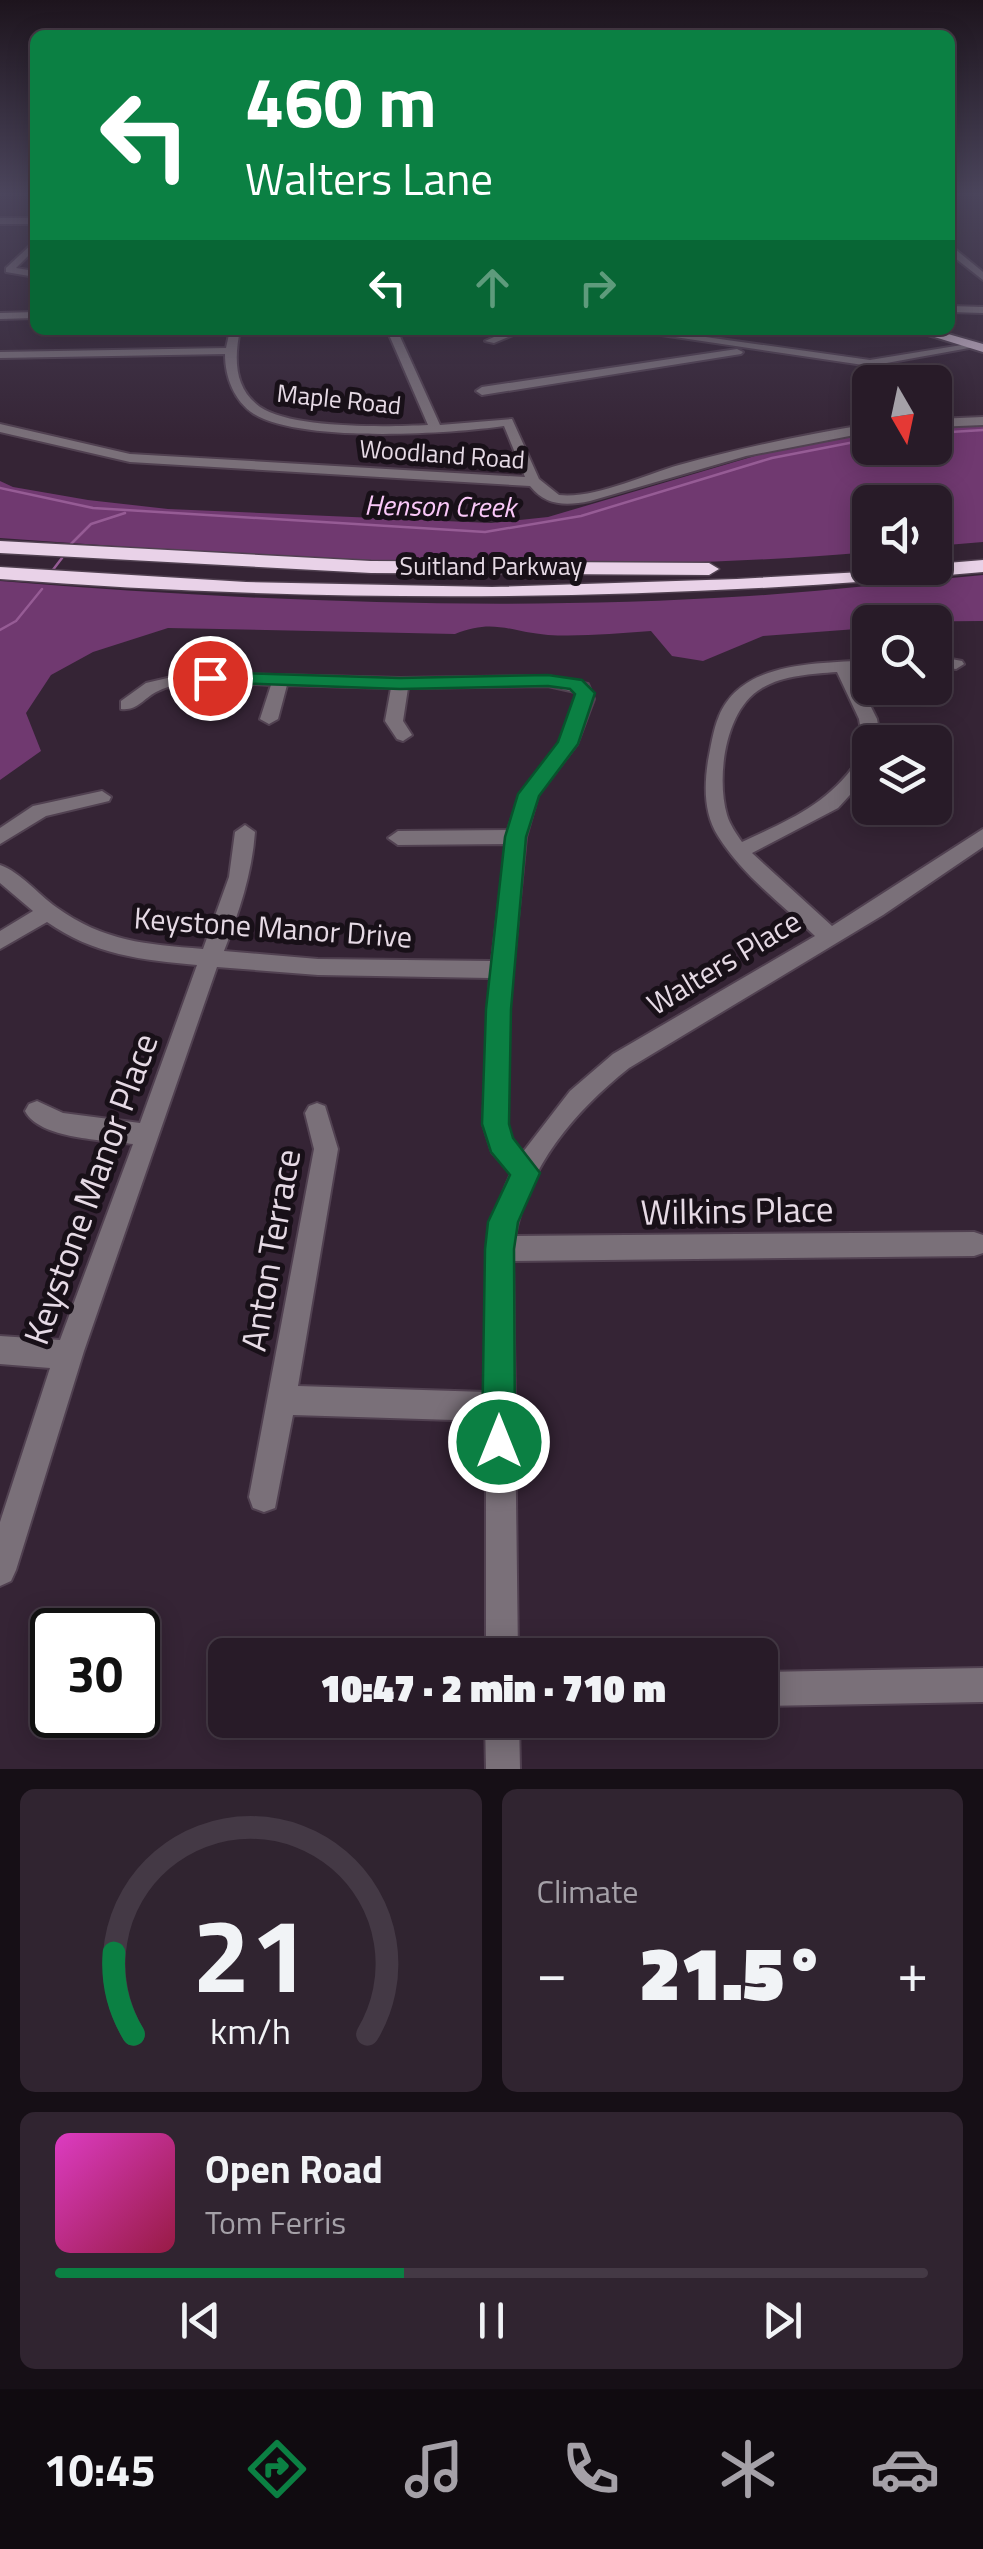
<!DOCTYPE html>
<html lang="en">
<head>
<meta charset="utf-8">
<style>
	body { margin:0; font-family:"Titillium Web",sans-serif; background:#302430; color:#f1f3f6; height:100vh; display:flex; flex-direction:column; font-size:38px; white-space:nowrap }
	* { box-sizing:border-box; margin:0 }
	p { font-size:32px; color:#a5a1a8 }
	.icon { flex:none; width:55px; height:55px; fill:none; stroke:currentColor; stroke-width:2; stroke-linecap:round; stroke-linejoin:round }
	.map { position:relative; height:1769px; overflow:hidden }
	.drawer { display:flex; flex-direction:column; gap:20px; padding:20px; background:#160f16; flex:1 }
	.drawer>* { flex:none }
	.top-card { position:absolute; left:30px; top:30px; width:925px; height:305px; border-radius:15px; box-shadow:0 5px 25px #0003,0 0 0 2px #443945; background:#0b8043; color:#fff; overflow:hidden }
	.needle { width:65px; rotate:171deg }
	.fabs { position:absolute; left:852px; top:365px; display:grid; gap:20px }
	.fabs a { display:grid; place-items:center; width:100px; height:100px; border-radius:15px; background:#281b28; box-shadow:0 5px 25px #0003,0 0 0 2px #443945; font-size:50px }
	.speed { position:absolute; left:30px; top:1608px; display:flex; gap:20px; font-size:50px; font-weight:700; text-align:center }
	.speed>* { display:grid; place-content:center; width:130px; height:130px; border-radius:50%; background:#281b28; box-shadow:0 5px 25px #0003,0 0 0 2px #443945; line-height:1 }
	.speed .limit { border:5px solid #111; border-radius:15px; background:#fff; color:#111 }
	.pin { position:absolute; display:grid; place-items:center; width:85px; height:85px; color:#fff; margin:-42px; border:5px solid #fff; border-radius:50%; box-shadow:0 2px 10px #0007 }
	.me { position:absolute; width:110px; margin:-55px; rotate:0deg; stroke-linejoin:round; filter:drop-shadow(0 0 8px #0008) }
	.turn { display:flex; align-items:center; gap:35px; height:210px; padding:0 50px; font-size:45px }
	.turn .icon { width:130px; height:130px; stroke-width:2.5 }
	.turn b { display:block; font-size:70px; line-height:85px }
	.lanes { display:flex; align-items:center; height:95px; padding:0 50px; background:#0003; justify-content:center; gap:50px; direction:ltr }
	.lanes .off { opacity:.35 }
	.big { font-size:75px; font-weight:800; line-height:1.1 }
	.drawer .tile { flex:1; display:flex; flex-direction:column; justify-content:center; gap:15px; min-width:0; padding:0 35px; border-radius:15px; background:#302430 }
	.drawer .dial { align-items:center; gap:0 }
	.dial svg { height:260px; overflow:visible; fill:none; stroke:#443945; stroke-width:7; stroke-linecap:round; text-anchor:middle }
	.dial text { fill:#f1f3f6; stroke:none }
	.song { display:flex; align-items:center; gap:30px }
	.cover { width:120px; height:120px; border-radius:15px; background:linear-gradient(135deg,hsl(310 70% 55%),hsl(340 70% 35%)) }
	.played { height:10px; border-radius:5px; background:linear-gradient(90deg,#0b8043 40%,#443945 40%) }
	.keys { display:flex; justify-content:space-around; direction:ltr }
	.heat { display:flex; justify-content:space-between; align-items:center; font-size:55px; direction:ltr }
	.drawer .tiles { flex:1; display:grid; gap:20px; grid-template-columns:1fr 1fr }
	.tile:last-child { grid-column:span 2 }
	.trip { position:absolute; left:208px; top:1638px; width:570px; height:100px; border-radius:15px; background:#281b28; box-shadow:0 5px 25px #0003,0 0 0 2px #443945; font-weight:800; line-height:100px; text-align:center }
	.menu { display:flex; height:160px; justify-content:space-around; align-items:center; background:#100b10; color:#a5a1a8 }
	.menu .icon { width:70px; height:70px }
	.menu .on { color:#0b8043 }
	.menu b { font-size:45px; color:#f1f3f6 }
	.map>svg:first-child { display:block }
	.forest { fill:#703970 }
	.lines { fill:none; stroke-linecap:round; stroke-linejoin:round }
	.stream { stroke:#965c95; stroke-width:2.5 }
	.minor-casing { stroke:#514151; stroke-width:4 }
	.major-casing { stroke:#514151; stroke-width:4 }
	.highway-casing { stroke:#514151; stroke-width:3 }
	.minor { fill:#7a7079; fill-rule:evenodd }
	.major { fill:#cab6c9; fill-rule:evenodd }
	.highway { fill:#e9d2e8; fill-rule:evenodd }
	.route { fill:#0b8043; stroke:#07532c; stroke-width:2.5 }
	.labels { text-anchor:middle; stroke-width:10; stroke-linejoin:round; paint-order:stroke }
	.far-street-label { font-size:25px; fill:#e6dae5; stroke:#181018 }
	.far-water-label { font-size:28px; font-style:italic; fill:#fac8f8; stroke:#181018 }
	.street-label { font-size:30px; fill:#e6dae5; stroke:#181018 }
	.near-street-label { font-size:35px; fill:#e6dae5; stroke:#181018 }
</style>
</head>
<body>
<div class="map">
<svg width="983" height="1769" viewBox="0 0 983 1769">
	<rect width="100%" height="100%" fill="#352435"/>
	<path class="forest" d="M983 426V542L935 546V502H870V552C580 577 289 559 0 538V481L13 487 88 500 168 509 491 523 548 517 778 449 870 434V448H935V428Z
		M983 575V621L870 622V628L763 636 703 661 672 656 651 631C617 633 582 637 548 635 510 632 494 618 455 634L168 628 93 652 51 675 26 713 41 751 0 780V581C248 601 500 612 749 596 827 591 905 582 983 575Z"/>
	<g class="lines">
		<path class="stream" d="M935 433 983 430
			M0 488 93 508 485 532 581 516 772 458 870 439
			M71 544 91 524 125 513
			M52 571 62 558
			M0 630 16 621 42 589"/>
		<g class="minor-casing">
			<path id="minor" d="M0 218H35V224H0Z
				M35 241V249L16 268 35 271V277L6 272V268Z
				M950 249H955L983 272V280L950 254Z
				M950 306 983 307V313L950 312Z
				M35 312V318L0 319V313Z
				M230 330H240C234 359 234 388 260 407 292 429 389 427 428 425L387 330H397L440 425 512 419 539 479 559 495C594 499 644 475 679 465 742 448 806 434 870 424V432L746 456 590 501C566 506 546 506 530 486L130 462 0 432V424L130 454 525 477 504 426C449 434 302 443 254 414 234 401 225 377 225 354L0 358V352L226 348Z
				M510 330H525L494 343 485 341Z
				M628 330H656L870 360 974 343 980 346 870 366Z
				M737 349 743 352 741 354 482 395 476 391 482 387Z
				M983 417V425L935 427V419Z
				M935 656 962 661 964 664 956 669 935 666Z
				M870 660V670L853 671 877 719 881 742H870V747L863 742 859 719 837 672C812 674 784 675 762 688 725 709 716 777 727 815 730 825 736 833 742 842 795 817 832 803 864 751L870 749 869 774 838 808 752 853 832 926 983 829V847L883 915 629 1068C574 1112 528 1166 515 1236L974 1232 983 1235V1253L974 1256 513 1261 518 1655H486V1421L293 1415 275 1508 264 1512 253 1508 249 1497 314 1149 305 1113 309 1106 317 1103 325 1106 338 1149 298 1386 486 1392C487 1318 478 1243 511 1174L492 1152 483 1124 490 978 318 975 217 967 84 1351 16 1570 11 1581 0 1586V1522L50 1368 0 1364V1336L60 1340 133 1144C105 1140 39 1139 25 1111L29 1104 37 1101 63 1113 140 1123 197 965C142 960 94 955 47 922L0 949V931L33 911 0 883V865C20 872 38 894 56 907 105 942 145 944 203 949L229 877 235 832 245 825 255 832C252 874 239 912 224 951L318 959 492 961 506 844 398 845 388 838 398 831 508 830 520 794 560 742 578 699 575 692 548 686 408 688 403 721 412 735 403 741 397 739 385 721 391 688 287 685 278 719 269 724 260 719 271 685C236 684 188 675 156 692 143 699 137 711 121 709V701L146 683 189 673 400 678 548 676 588 684 594 699 577 744 538 795 526 837 509 1009 507 1124 511 1139 523 1152 570 1091 613 1054 815 936C782 904 743 876 718 836 704 814 704 787 708 761 711 746 713 730 719 716 742 660 819 664 870 660Z
				M102 791 111 797 109 801 46 816 0 844V828L33 806Z
				M983 1668V1702L760 1706V1672Z
				M485 1720H519L520 1769H486Z"/>
		</g>
		<g class="major-casing">
			<path id="major" d="M912 330H934L983 344V352Z"/>
		</g>
		<g class="highway-casing">
			<path id="highway" d="M0 541 371 561 709 563 719 569 709 575 371 573 0 553Z
				M983 560V572C654 602 329 604 0 579V567L246 582 492 587 737 579 935 568V564Z"/>
		</g>
		<use href="#minor" class="minor"/>
		<use href="#major" class="major"/>
		<use href="#highway" class="highway"/>
	</g>
	<linearGradient id="sky" x2="0" y2="1"><stop stop-color="#1d141d"/><stop offset="0.44" stop-color="#4b455c"/><stop offset="1" stop-color="#4b455c" stop-opacity="0"/></linearGradient>
	<rect width="983" height="440" fill="url(#sky)"/>
	<path class="route" d="M210 672 400 678 548 675 582 680 595 693 578 744 539 796 526 837 511 1009 509 1124 513 1138 540 1173 518 1222 514 1249 515 1442 511 1454 499 1459 487 1454 482 1442 485 1249 488 1222 510 1175 491 1152 482 1124 486 1009 505 837 518 794 558 742 575 694 570 689 548 686 400 689 203 682V673Z"/>
	<g class="labels">
		<g class="far-street-label">
			<text transform="translate(339 399) rotate(6)" y="9">Maple Road</text>
			<text transform="translate(442 454) rotate(4)" y="9">Woodland Road</text>
			<text x="491" y="575">Suitland Parkway</text>
		</g>
		<g class="far-water-label">
			<text transform="translate(440 506) rotate(1)" y="10">Henson Creek</text>
		</g>
		<g class="street-label">
			<text transform="translate(273 928) rotate(4)" y="10">Keystone Manor Drive</text>
			<text transform="translate(724 963) rotate(-31)" y="10">Walters Place</text>
		</g>
		<g class="near-street-label">
			<text transform="translate(91 1189) rotate(-70)" y="12">Keystone Manor Place</text>
			<text transform="translate(737 1211) rotate(-1)" y="12">Wilkins Place</text>
			<text transform="translate(271 1250) rotate(-80)" y="12">Anton Terrace</text>
		</g>
	</g>
</svg>
<div class="fabs">
<a><svg class="needle" viewBox="-14 -14 28 28"><path d="M0-13l5 13h-10z" fill="#e53935"/><path d="M0 13l5-13h-10z" fill="#a5a1a8"/></svg></a>
<a><svg class="icon" aria-label="sound" viewBox="0 0 24 24"><path d="M4 9h4l5-4v14l-5-4H4zM17 9q2 3 0 6"/></svg></a>
<a><svg class="icon" aria-label="search" viewBox="0 0 24 24"><circle cx="10" cy="10" r="6"/><path d="M15 15l6 6"/></svg></a>
<a><svg class="icon" aria-label="layers" viewBox="0 0 24 24"><path d="M12 4l9 5-9 5-9-5zM3 14l9 5 9-5"/></svg></a>
</div>
<div class="speed"><div class="limit">30</div></div>
<div class="pin" style="left:210px;top:678px;background:#d93025"><svg class="icon" aria-label="arrive" viewBox="0 0 24 24"><path d="M6 21V4h12l-3 4 3 4H6"/></svg></div>
<svg class="me" style="left:499px;top:1442px" viewBox="-20 -20 40 40"><circle r="17" fill="#0b8043" stroke="#fff" stroke-width="3"/><path d="M0-11L8 9 0 5-8 9z" fill="#fff"/></svg>
<div class="trip">10:47 · 2 min · 710 m</div>
<div class="top-card">
<div class="turn"><svg class="icon" aria-label="left" viewBox="0 0 24 24"><path d="M17 20v-9H6M10 6l-5 5 5 5"/></svg><div><b>460 m</b>Walters Lane</div></div>
<div class="lanes"><svg class="icon" aria-label="left" viewBox="0 0 24 24"><path d="M17 20v-9H6M10 6l-5 5 5 5"/></svg><svg class="icon off" aria-label="ahead" viewBox="0 0 24 24"><path d="M12 20V5M6 11l6-6 6 6"/></svg><svg class="icon off" aria-label="right" viewBox="0 0 24 24"><path d="M7 20v-9h11M14 6l5 5-5 5"/></svg></div>
</div>
</div>
<section class="drawer">
<div class="tiles">
<div class="tile dial"><svg viewBox="0 0 100 80">
<path d="M14 69A42 42 0 1 1 86 69"/>
<path d="M14 69A42 42 0 0 1 8 44" stroke="#0b8043"/>
<text x="50" y="56" font-size="32" font-weight="700">21</text>
<text x="50" y="72" font-size="11">km/h</text>
</svg></div>
<div class="tile"><p>Climate</p>
<div class="heat"><a>−</a><b class="big">21.5°</b><a>+</a></div>
</div>
<div class="tile">
<div class="song"><i class="cover"></i><div><b>Open Road</b><p>Tom Ferris</p></div></div>
<div class="played"></div>
<div class="keys"><svg class="icon" aria-label="previous" viewBox="0 0 24 24"><path d="M18 5L8 12l10 7zM5 5v14"/></svg><svg class="icon" aria-label="pause" viewBox="0 0 24 24"><path d="M8 5v14M16 5v14"/></svg><svg class="icon" aria-label="next" viewBox="0 0 24 24"><path d="M6 5l10 7-10 7zM19 5v14"/></svg></div>
</div>
</div>
</section>
<nav class="menu">
<b>10:45</b>
<svg class="icon on" aria-label="directions" viewBox="0 0 24 24"><path d="M12 3l9 9-9 9-9-9zM9 14v-3h6M13 9l2 2-2 2"/></svg>
<svg class="icon" aria-label="music" viewBox="0 0 24 24"><path d="M9 18V5l10-2v13"/><circle cx="6" cy="18" r="3"/><circle cx="16" cy="16" r="3"/></svg>
<svg class="icon" aria-label="phone" viewBox="0 0 24 24"><path d="M5 4h4l2 5-3 2q2 4 5 5l2-3 5 2v4C11 20 4 13 5 4z"/></svg>
<svg class="icon" aria-label="climate" viewBox="0 0 24 24"><path d="M12 3v18M4 7l16 10M4 17L20 7"/></svg>
<svg class="icon" aria-label="car" viewBox="0 0 24 24"><path d="M5 17H2v-5l4-1 3-4h7l3 4 3 1v5h-3M9 17h6M6 11h13"/><circle cx="7" cy="17" r="2"/><circle cx="17" cy="17" r="2"/></svg>
</nav>
</body>
</html>
